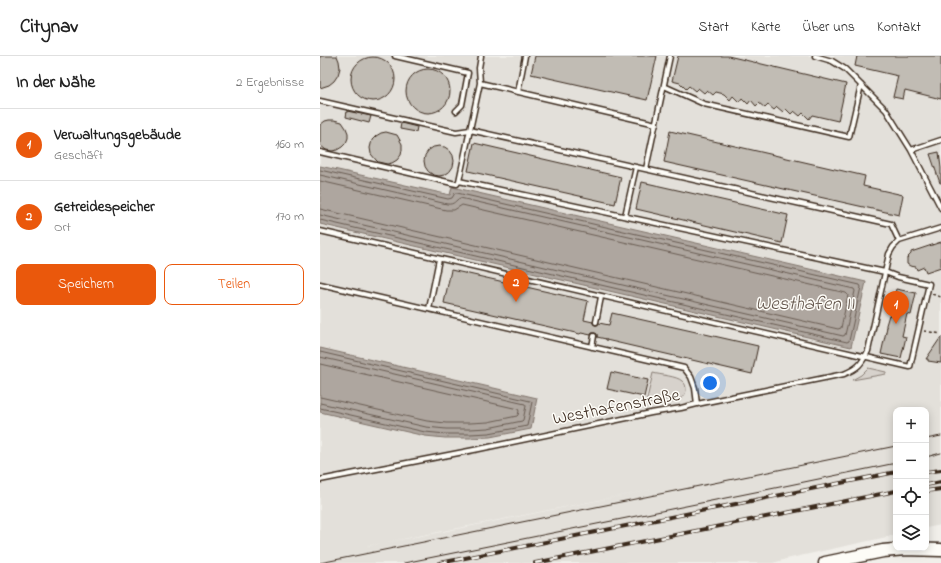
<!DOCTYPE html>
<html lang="de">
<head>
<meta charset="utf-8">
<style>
  :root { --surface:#fff; --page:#f2f2f2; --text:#222; --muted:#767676; --line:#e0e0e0; --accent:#ea580c }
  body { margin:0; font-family:"Indie Flower",sans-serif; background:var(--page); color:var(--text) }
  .controls { position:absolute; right:12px; bottom:12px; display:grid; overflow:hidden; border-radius:8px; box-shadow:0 2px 10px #0003 }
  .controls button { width:36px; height:36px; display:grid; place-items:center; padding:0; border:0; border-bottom:1px solid var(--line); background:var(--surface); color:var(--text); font:20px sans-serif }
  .you { position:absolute; left:390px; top:327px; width:14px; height:14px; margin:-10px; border:3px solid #fff; border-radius:50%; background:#1a73e8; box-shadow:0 0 0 6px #1a73e833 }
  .badge { display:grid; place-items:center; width:26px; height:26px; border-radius:50%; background:var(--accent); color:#fff; font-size:13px; font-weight:700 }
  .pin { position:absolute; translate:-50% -33px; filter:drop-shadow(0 1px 2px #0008) }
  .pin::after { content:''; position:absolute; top:21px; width:14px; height:12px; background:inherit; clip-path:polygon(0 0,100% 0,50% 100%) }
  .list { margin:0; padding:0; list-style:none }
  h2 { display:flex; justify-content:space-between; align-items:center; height:52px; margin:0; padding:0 16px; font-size:17px }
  h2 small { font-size:13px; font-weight:400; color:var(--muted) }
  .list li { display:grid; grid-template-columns:26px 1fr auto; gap:12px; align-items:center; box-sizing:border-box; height:72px; padding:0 16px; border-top:1px solid var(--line) }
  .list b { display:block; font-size:15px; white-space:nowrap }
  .list p { margin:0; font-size:13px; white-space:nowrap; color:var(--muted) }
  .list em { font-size:13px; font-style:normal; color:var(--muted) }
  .actions { display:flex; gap:8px; padding:12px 16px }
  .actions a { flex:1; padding:9px 0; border:1px solid var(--accent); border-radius:8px; text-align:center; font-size:14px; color:var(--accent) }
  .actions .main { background:var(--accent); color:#fff }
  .icon { flex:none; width:22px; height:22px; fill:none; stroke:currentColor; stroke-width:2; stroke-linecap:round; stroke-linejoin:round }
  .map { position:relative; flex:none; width:621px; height:507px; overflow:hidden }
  header { display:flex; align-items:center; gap:24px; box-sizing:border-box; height:56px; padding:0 20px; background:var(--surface); border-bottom:1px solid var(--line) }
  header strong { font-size:19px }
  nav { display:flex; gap:22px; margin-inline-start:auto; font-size:14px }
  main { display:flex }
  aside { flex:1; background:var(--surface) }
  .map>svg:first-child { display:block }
  .built { fill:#e3e0da; fill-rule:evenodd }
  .green { fill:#d7d2cc; stroke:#897e75 }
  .water { fill:#aea69f; stroke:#80746b }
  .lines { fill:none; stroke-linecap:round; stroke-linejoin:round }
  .shore { stroke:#695c52; stroke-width:1 }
  .building { fill:#c1bcb4; stroke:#3b2a1e }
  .service-casing { stroke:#3b2a1e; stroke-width:7 }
  .secondary-casing { stroke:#3b2a1e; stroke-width:15 }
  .path { stroke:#3b2a1e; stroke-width:1.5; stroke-dasharray:3 3; stroke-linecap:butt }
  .service { stroke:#fdfcf7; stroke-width:4 }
  .secondary { stroke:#fdfcf7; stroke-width:12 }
  .tram { stroke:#3b2a1e; stroke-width:1 }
  .rail-casing { stroke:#3b2a1e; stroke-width:4 }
  .rail { stroke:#fdfcf7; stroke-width:2.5; stroke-dasharray:8; stroke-linecap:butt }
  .labels { text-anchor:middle; stroke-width:3; stroke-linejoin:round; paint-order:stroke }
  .street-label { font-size:18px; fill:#3b2a1e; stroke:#fdfcf7 }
  .water-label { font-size:19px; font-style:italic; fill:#63554b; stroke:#fdfcf7 }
</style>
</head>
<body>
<header>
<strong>Citynav</strong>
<nav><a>Start</a><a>Karte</a><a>Über uns</a><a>Kontakt</a></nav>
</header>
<main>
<aside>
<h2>In der Nähe<small>2 Ergebnisse</small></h2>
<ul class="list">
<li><span class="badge">1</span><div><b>Verwaltungsgebäude</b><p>Geschäft</p></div><em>160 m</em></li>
<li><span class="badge">2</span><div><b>Getreidespeicher</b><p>Ort</p></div><em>170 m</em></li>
</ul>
<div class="actions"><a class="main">Speichern</a><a>Teilen</a></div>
</aside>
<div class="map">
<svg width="621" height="507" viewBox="0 0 621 507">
  <rect width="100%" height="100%" fill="#f1efea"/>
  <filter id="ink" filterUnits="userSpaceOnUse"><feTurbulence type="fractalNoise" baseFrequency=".025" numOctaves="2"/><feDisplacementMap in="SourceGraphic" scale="8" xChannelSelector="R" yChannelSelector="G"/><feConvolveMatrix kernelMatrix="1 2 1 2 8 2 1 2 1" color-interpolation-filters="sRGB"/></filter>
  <g filter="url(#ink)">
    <!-- built -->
    <path class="built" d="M 0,0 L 621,0 L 621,469 L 606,472 L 606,354 L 576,354 L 576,479 L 466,503 L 453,507 L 0,507 ZM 340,432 L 122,476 L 47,490 L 48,490 Z"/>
    <!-- green -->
    <path class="green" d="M 548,312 L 566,316 L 566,318 L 532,324 L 541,319 Z
      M 333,317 C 340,319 357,320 362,325 C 365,327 366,330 366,334 C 365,349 337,348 326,347 Z"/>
    <!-- water -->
    <path class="water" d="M 0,110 L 130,139 L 132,131 L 546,226 L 531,291 L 0,168 Z
      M 0,292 L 217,342 L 211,373 L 170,381 L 150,382 L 125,382 L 105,380 L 0,356 Z"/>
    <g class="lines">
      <!-- shore -->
      <path class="shore" d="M 0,114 L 128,143 L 132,142 L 135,137 L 137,137 L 540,229 L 541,231 L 529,285 L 527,286 L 0,164
        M 0,119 L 127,148 C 135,149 135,144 140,142 L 534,233 L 535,235 L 525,279 L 523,280 L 0,159
        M 0,125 L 126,154 L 134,154 L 142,149 L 526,237 L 528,239 L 521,272 L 518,273 L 0,153
        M 0,296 L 210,345 L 212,346 L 207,370 L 169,377 L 150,378 L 126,378 L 105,376 L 0,352
        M 0,301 L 205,348 L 206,350 L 203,364 L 202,365 L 168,372 L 150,373 L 126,373 L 106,371 L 0,347
        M 0,308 L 198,353 L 199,355 L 198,359 L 197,360 L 168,366 L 150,367 L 126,367 L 107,365 L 0,341"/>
    </g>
    <!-- building -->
    <path class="building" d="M 0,0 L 17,0 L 19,5 L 20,12 L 18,19 L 14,25 L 9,29 L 0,32 Z
      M 215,0 L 337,0 L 327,44 L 211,18 Z
      M 358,0 L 408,0 L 526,28 L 518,65 L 492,59 L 489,63 L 483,57 L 480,60 L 474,55 L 471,58 L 466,53 L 463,56 L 457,51 L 454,54 L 448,49 L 445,52 L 439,47 L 436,50 L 431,44 L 428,48 L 422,42 L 419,46 L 413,40 L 410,44 L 404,38 L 396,36 L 393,39 L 387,34 L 384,37 L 378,32 L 375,35 L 369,30 L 366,33 L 360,27 L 352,25 Z
      M 537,0 L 621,0 L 621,43 L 585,34 L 583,43 L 573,41 L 578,20 L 535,10 Z
      M31 23a22 22 0 1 1 44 0a22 22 0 1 1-44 0Z
      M86 35a22 22 0 1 1 44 0a22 22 0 1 1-44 0Z
      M 27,55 L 51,60 L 49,67 L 26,61 Z
      M 9,64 L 14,64 L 22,66 L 26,72 L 28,77 L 28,82 L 26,87 L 22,91 L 17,94 L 12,95 L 6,94 L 0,89 L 0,69 L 5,65 Z
      M 81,67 L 97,71 L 96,76 L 80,73 Z
      M 350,75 L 545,120 L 543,130 L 583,139 L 579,159 L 344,106 Z
      M 66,76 L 77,79 L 82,88 L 82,94 L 81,99 L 77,104 L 72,107 L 67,108 L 58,106 L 56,104 L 51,98 L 50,92 L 52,84 L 56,80 L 61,77 Z
      M 154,87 L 301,121 L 295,148 L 148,115 Z
      M104 105a15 15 0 1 1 30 0a15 15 0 1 1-30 0Z
      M 619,96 L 621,112 L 621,127 L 620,127 L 610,98 Z
      M 322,126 L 468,159 L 462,187 L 316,153 Z
      M 621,186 L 621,211 L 606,216 L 604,211 L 597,214 L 596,211 L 590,210 L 587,208 L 587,202 L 591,198 L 591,196 Z
      M 131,214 L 268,245 L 264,264 L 273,266 L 273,267 L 275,269 L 277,269 L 279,267 L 289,269 L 292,257 L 438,290 L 432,318 L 286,284 L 286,283 L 277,281 L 277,278 L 275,277 L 272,277 L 271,279 L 261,277 L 260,278 L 124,247 Z
      M 576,233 L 596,237 L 591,259 L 587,258 L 582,280 L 586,281 L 581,302 L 561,298 L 567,271 L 566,271 L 566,269 L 569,259 L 570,260 Z
      M 621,281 L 621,307 L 608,305 L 608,303 L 606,303 Z
      M 291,316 L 328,324 L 324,341 L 287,333 Z"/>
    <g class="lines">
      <defs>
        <path id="service" d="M 75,0 L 148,17 L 142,49 L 136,55
          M 495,0 L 512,5 L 525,13 L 566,54 L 591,94 L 621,152
          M 160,27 L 159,12 L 161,0
          M 344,30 L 384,48 L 529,81 L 541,29
          M 198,36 L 205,0
          M 0,45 L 136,76 L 150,74 L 571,168 L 579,185
          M 591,94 L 621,84
          M 0,96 L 132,127 L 137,128 L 139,125
          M 326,113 L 350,0
          M 305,160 L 316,111
          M 0,175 L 590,311 L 609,228 L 578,221 L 565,216 L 139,125 L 160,27 L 336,68
          M 0,228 L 364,312 L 371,321 L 375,332 L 377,348
          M 109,253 L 119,203
          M 276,266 L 281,241
          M 272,291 L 274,280
          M 0,424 L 159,393 L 331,357 L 361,352 L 377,348 L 524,318 C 538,312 541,309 548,295 L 569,198 L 573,191 L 579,185 L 621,172"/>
        <path id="secondary" d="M 505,507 L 563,495 L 585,493 L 621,494"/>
      </defs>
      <!-- service casing -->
      <use href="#service" class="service-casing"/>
      <!-- secondary casing -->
      <use href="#secondary" class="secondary-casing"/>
      <!-- path -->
      <path class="path" d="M 612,238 L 621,241
        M 604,275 L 621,278"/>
      <!-- service -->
      <use href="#service" class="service"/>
      <!-- secondary -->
      <use href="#secondary" class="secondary"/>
      <!-- tram -->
      <path class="tram" d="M 606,383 L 621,380
        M 606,401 L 621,397
        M 0,507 L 463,413 L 576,390
        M 84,507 L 455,432 L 576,407"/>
      <defs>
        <path id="rail" d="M 606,416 L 621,414
          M 606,429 L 621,426
          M 606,435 L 621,433
          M 120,507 L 576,416
          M 215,507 L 576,435"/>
      </defs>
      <!-- rail casing -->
      <use href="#rail" class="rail-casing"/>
      <!-- rail -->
      <use href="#rail" class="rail"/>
    </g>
  </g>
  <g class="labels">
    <!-- street labels -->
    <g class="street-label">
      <text transform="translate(296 350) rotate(-11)" y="6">Westhafenstraße</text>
    </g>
    <!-- water labels -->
    <g class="water-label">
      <text x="485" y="253">Westhafen II</text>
    </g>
  </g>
</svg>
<div class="controls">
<button>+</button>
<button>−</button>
<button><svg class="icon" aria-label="locate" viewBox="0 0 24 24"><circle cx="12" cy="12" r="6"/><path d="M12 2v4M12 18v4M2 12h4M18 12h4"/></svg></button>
<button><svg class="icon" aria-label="layers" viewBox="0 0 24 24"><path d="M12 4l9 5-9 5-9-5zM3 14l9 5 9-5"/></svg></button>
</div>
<div class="you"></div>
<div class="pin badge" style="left:576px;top:268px">1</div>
<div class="pin badge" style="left:196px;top:246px">2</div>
</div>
</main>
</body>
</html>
